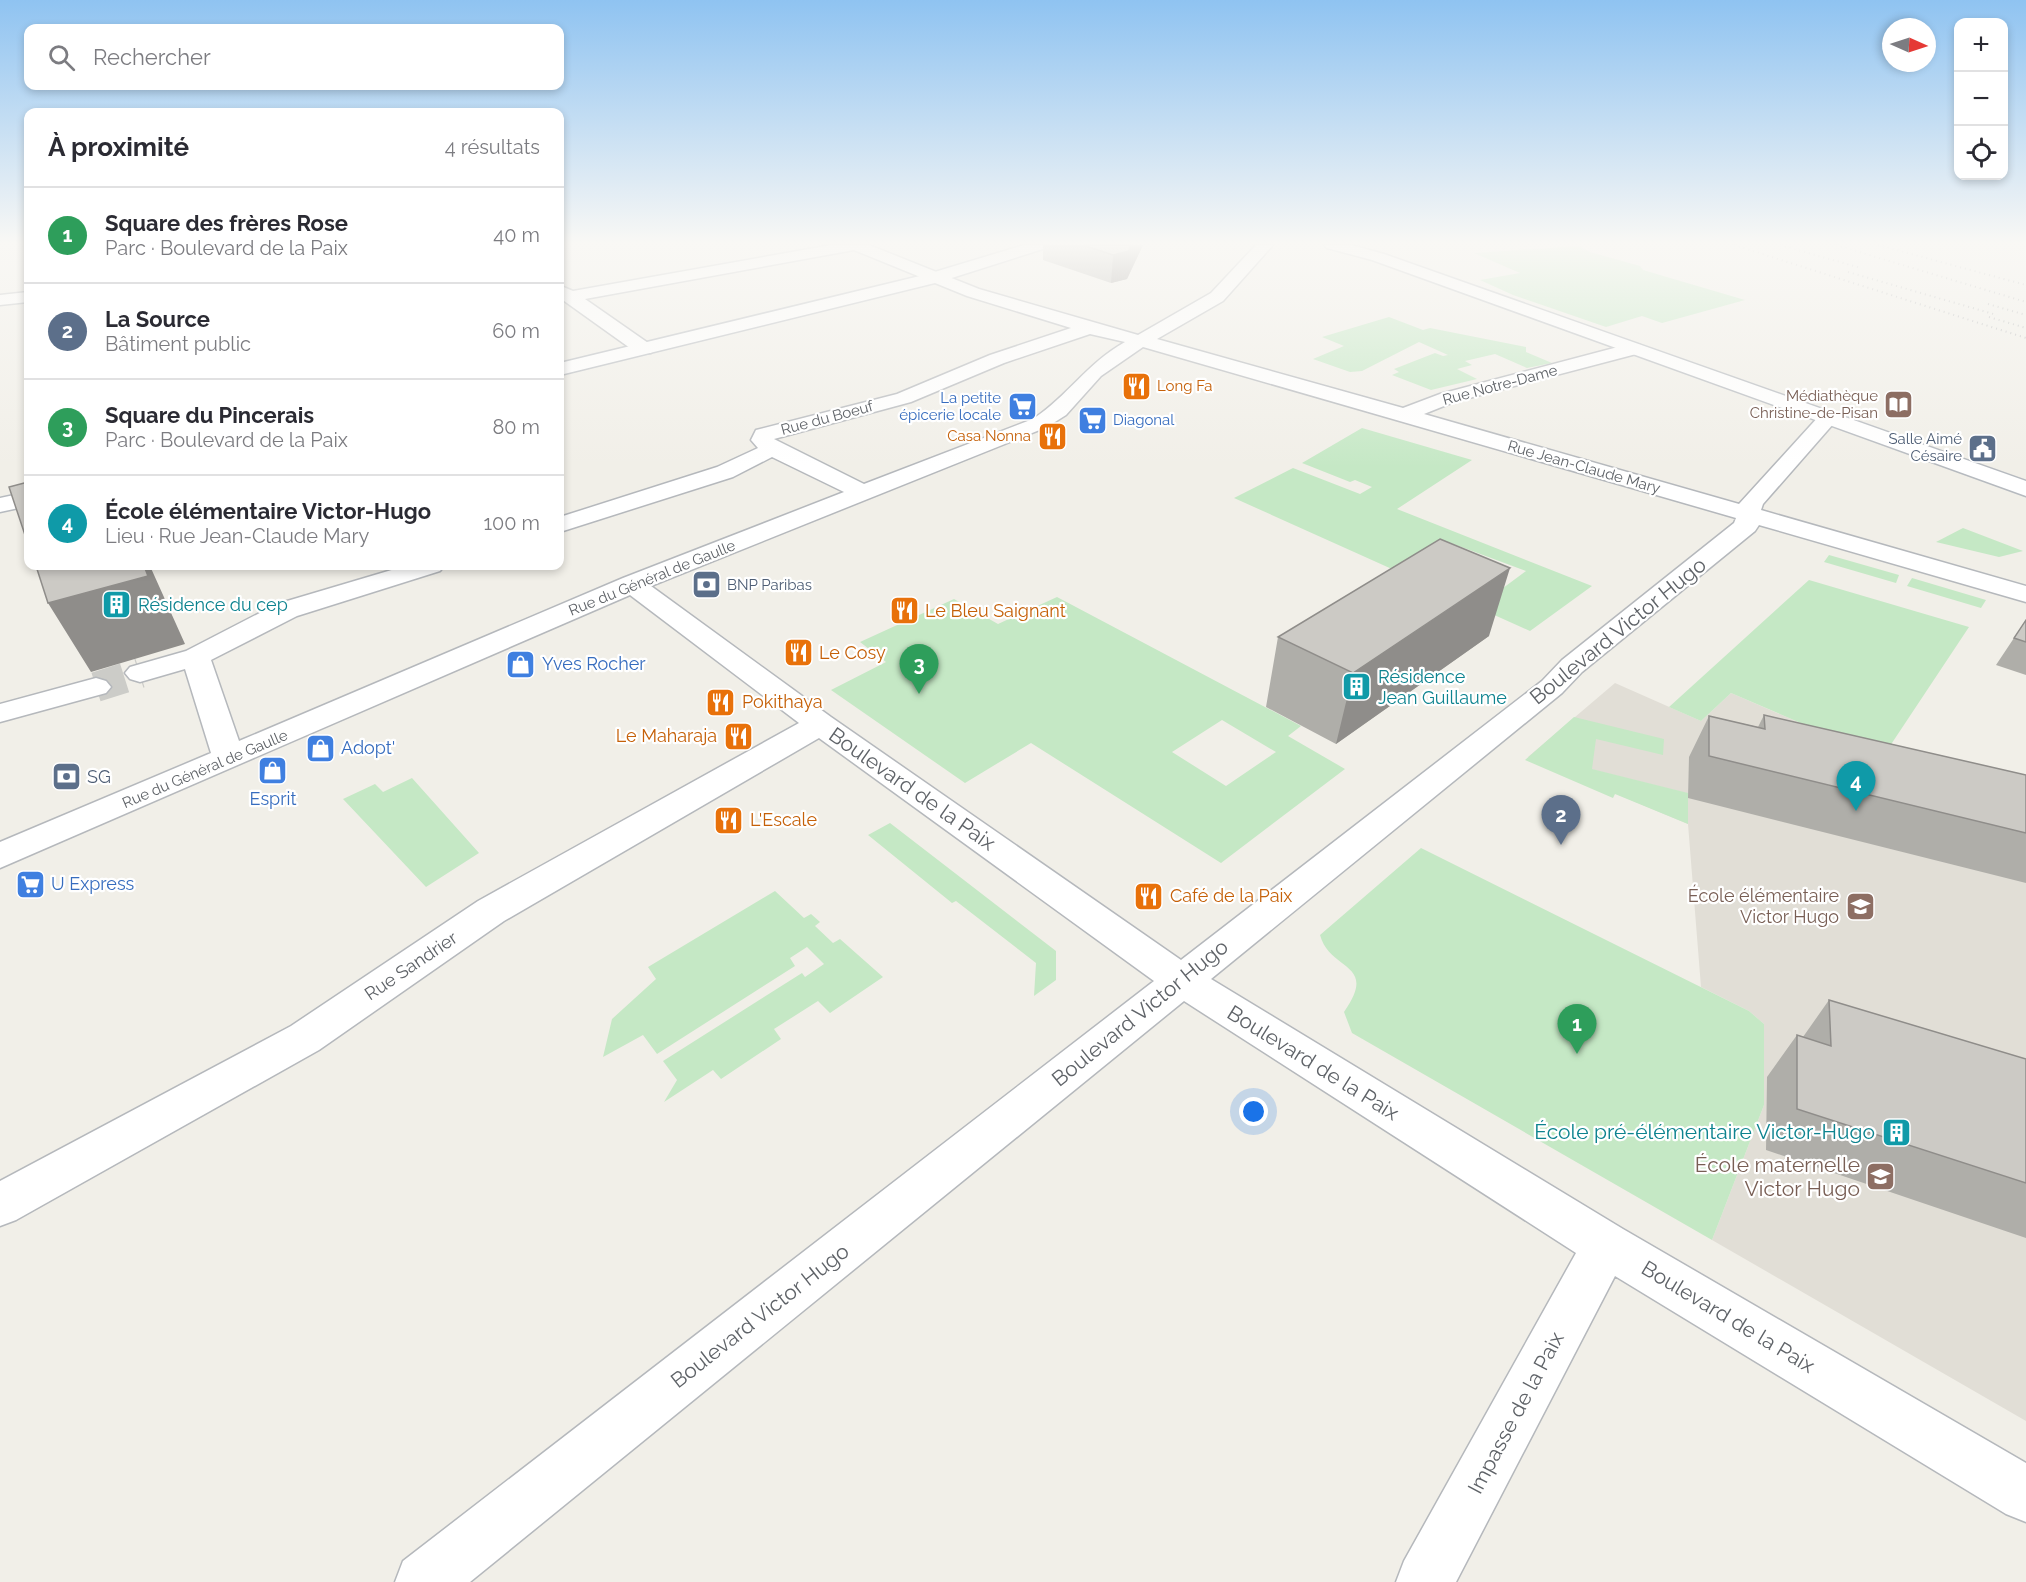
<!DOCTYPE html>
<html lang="fr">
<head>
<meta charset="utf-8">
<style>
  :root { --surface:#fff; --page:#f2f2f3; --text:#2b2b33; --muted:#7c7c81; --line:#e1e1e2; --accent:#7c3aed }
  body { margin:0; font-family:Raleway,sans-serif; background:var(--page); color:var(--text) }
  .controls { position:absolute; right:18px; top:18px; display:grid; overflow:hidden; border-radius:12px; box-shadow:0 3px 9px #0003 }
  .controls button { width:54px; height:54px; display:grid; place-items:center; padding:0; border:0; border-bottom:2px solid var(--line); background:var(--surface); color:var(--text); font:30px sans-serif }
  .compass { position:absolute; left:1882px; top:18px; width:54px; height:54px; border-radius:50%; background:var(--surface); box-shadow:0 3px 9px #0003; rotate:93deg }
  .you { position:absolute; left:1254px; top:1112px; width:21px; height:21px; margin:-15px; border:4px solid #fff; border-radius:50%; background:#1a73e8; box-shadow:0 0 0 9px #1a73e833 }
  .badge { display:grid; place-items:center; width:39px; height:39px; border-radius:50%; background:var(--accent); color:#fff; font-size:20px; font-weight:700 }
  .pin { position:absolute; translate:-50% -50px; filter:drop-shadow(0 2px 3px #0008) }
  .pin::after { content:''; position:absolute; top:32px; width:21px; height:18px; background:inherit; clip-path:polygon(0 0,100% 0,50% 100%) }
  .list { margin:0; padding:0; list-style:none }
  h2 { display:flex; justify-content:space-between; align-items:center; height:78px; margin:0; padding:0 24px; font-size:26px }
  h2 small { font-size:20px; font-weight:400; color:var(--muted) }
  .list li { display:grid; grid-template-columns:39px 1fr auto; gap:18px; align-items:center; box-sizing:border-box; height:96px; padding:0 24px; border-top:2px solid var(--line) }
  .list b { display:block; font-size:22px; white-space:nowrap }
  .list p { margin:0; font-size:20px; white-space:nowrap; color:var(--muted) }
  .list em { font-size:20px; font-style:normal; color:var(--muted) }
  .icon { flex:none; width:33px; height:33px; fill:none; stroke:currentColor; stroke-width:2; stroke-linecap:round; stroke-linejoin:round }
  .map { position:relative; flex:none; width:2026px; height:1582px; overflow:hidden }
  .search { position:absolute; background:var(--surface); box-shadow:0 3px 9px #0003; left:24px; top:24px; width:540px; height:66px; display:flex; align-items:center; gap:15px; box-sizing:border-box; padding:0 21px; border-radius:12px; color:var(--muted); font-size:22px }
  .panel { position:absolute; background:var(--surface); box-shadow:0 3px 9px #0003; left:24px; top:108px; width:540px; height:462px; border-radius:12px }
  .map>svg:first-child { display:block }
  .education { fill:#e1ded6 }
  .green { fill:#c5e8c5; fill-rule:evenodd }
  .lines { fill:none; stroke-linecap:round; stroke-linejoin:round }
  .street-tunnel { stroke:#ccccc8; stroke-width:30; stroke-dasharray:30 15; stroke-linecap:butt }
  .street-casing { stroke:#b5b8bc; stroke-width:3 }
  .secondary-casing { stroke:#b6babf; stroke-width:3 }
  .street { fill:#fff; fill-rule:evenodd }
  .secondary { fill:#fff; fill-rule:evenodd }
  .rail { stroke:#b6b7b8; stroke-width:2; stroke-dasharray:1 4; stroke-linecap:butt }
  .wall { fill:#afaea9 }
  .shaded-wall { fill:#8f8d8a }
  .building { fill:#cccac5; stroke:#8f8d8a; stroke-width:1.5 }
  .labels { text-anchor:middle; stroke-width:4.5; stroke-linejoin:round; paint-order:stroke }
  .far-street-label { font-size:15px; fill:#5f6368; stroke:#fff }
  .far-food-label { font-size:15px; fill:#c56008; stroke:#fff; text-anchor:start }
  .far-education-label { font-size:15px; fill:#785e54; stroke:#fff; text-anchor:end }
  .far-shop-label { font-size:15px; fill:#366cbe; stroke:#fff; text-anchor:end }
  .far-service-label { font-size:15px; fill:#4e5e75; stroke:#fff; text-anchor:end }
  .culture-label { font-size:18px; fill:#0d838f; stroke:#fff; text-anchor:start }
  .food-label { font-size:18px; fill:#c56008; stroke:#fff; text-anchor:start }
  .shop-label { font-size:18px; fill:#366cbe; stroke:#fff; text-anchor:start }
  .service-label { font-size:18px; fill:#4e5e75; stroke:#fff; text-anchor:start }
  .education-label { font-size:18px; fill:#785e54; stroke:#fff; text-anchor:end }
  .street-label { font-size:18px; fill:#5f6368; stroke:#fff }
  .near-street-label { font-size:21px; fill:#5f6368; stroke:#fff }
  .near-culture-label { font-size:21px; fill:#0d838f; stroke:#fff; text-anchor:end }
  .near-education-label { font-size:21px; fill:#785e54; stroke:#fff; text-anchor:end }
</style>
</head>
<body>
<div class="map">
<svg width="2026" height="1582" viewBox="0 0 2026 1582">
  <rect width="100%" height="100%" fill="#f1efe8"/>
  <!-- education -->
  <path class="education" d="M 1615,683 L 1701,721 L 1731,693 L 1916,773 L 2026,789 L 2026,1421 L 1712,1240 L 1764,1105 L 1764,1024 L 1749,1011 L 1701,987 L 1688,824 L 1528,757 Z"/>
  <!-- green -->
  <path class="green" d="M 1579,246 L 1590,252 L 1640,266 L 1643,270 L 1745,300 L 1662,323 L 1642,316 L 1606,327 L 1513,295 L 1480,280 L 1520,273 L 1474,253 Z
    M 1389,317 L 1423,330 L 1430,328 L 1526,347 L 1526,352 L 1552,363 L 1527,368 L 1495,354 L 1465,361 L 1472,365 L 1457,369 L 1477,379 L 1431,390 L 1392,375 L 1399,372 L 1394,369 L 1435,353 L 1443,356 L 1448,355 L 1419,342 L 1362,371 L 1350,372 L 1313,359 L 1344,346 L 1322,337 Z
    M 1362,428 L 1472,460 L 1397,509 L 1592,586 L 1530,631 L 1234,498 L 1293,468 L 1360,494 L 1372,487 L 1355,480 L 1350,482 L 1302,463 ZM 1448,542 L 1526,571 L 1495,594 L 1421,559 Z
    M 1963,528 L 2023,551 L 1999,557 L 1936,542 Z
    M 1829,555 L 1899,575 L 1896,583 L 1824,562 Z
    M 1912,578 L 1986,600 L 1981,608 L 1907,586 Z
    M 1809,580 L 1969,627 L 1882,758 L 1731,693 L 1701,721 L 1669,707 Z
    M 1057,597 L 1301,726 L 1288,736 L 1345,769 L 1221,863 L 1031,743 L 965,783 L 831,690 L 886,662 L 860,642 L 954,599 L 998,624 ZM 1222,720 L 1276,752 L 1226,786 L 1172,752 Z
    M 1574,717 L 1664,739 L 1663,755 L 1596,739 L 1592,769 L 1688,793 L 1688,824 L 1615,794 L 1613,798 L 1525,760 Z
    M 412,778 L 479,853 L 426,887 L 343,799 L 375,784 L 383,792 Z
    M 890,823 L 1056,951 L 1056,980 L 1034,996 L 1036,963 L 956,901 L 952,903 L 868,835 Z
    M 1421,848 L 1749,1011 L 1764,1024 L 1764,1105 L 1712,1240 L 1352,1033 L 1344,1012 C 1379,962 1330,972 1320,935 Z
    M 775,891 L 804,918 L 811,914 L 820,922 L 815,926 L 833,943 L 840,939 L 883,977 L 830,1013 L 818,1001 L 774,1029 L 781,1039 L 721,1079 L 713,1070 L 664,1102 L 677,1080 L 663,1061 L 802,973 L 805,977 L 824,964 L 807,947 L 790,958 L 795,966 L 657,1054 L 643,1035 L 603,1057 L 612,1019 L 656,979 L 648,967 Z"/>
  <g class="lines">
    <!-- street-tunnel -->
    <path class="street-tunnel" d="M 96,687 L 140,673"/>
    <defs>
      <path id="street" d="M 831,245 L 869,245 L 979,289 L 1138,335 L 1211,293 L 1256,245 L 1273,245 L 1223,301 L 1157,339 L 1403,408 L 1440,394 L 1633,343 L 1640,345 L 1642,349 L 1640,353 L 1454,402 L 1424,414 L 1739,504 L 1820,415 L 1834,415 L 1838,419 L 1834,423 L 1763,504 L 1761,510 L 2026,586 L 2026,602 L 1759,525 L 1755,531 L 1582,672 L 1562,693 L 1211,979 L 1623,1229 L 2026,1463 L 2026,1522 L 2006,1514 L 1615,1276 L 1456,1582 L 1396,1582 L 1404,1561 L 1576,1253 L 1184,1001 L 470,1582 L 395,1582 L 403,1561 L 1154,981 L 819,738 L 504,921 L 319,1050 L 16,1220 L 0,1226 L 0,1181 L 291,1026 L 478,901 L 799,723 L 630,595 L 0,868 L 0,842 L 211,753 L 185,669 L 140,682 L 130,679 L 125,673 L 130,667 L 186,651 L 277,604 L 405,566 L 444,566 L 440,571 L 297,616 L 211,660 L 239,741 L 623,578 L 844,492 L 772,457 L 733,477 L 560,532 L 560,517 L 717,467 L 758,448 L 751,440 L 756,430 L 897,394 L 990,355 L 1071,328 L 967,296 L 854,250 L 585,299 L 651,345 L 653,349 L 651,353 L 637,353 L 560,298 L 561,286 L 573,291 ZM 1090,334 L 1125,342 C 1086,364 1068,396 1033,419 L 864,484 L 774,439 L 911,402 L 1004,363 ZM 1143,347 L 1736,518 L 1734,523 L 1562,660 L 1542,681 L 1181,960 L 831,717 L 651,586 L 1047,427 L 1066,415 L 1101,376 Z
        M 28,292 L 28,302 L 0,305 L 0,295 Z
        M 96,678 L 106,681 L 111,687 L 106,693 L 0,722 L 0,704 Z"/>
      <path id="secondary" d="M 1024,245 L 1049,245 L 1046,248 L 939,282 L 560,375 L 560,363 L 928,274 Z
        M 1324,245 L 1351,245 L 1384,254 L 2026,481 L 2026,496 L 1372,260 L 1327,248 Z
        M 28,492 L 28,506 L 0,512 L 0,498 Z"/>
    </defs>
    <!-- street casing -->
    <use href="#street" class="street-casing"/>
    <!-- secondary casing -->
    <use href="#secondary" class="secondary-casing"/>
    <!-- street -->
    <use href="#street" class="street"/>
    <!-- secondary -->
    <use href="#secondary" class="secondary"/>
    <!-- rail -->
    <path class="rail" d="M 1734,245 L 2026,338
      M 1780,245 L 1861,268
      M 1836,245 L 2026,302
      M 1878,245 L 2026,285
      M 1848,272 L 1997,315
      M 1988,304 L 2026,315
      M 1989,317 L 2026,328"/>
  </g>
  <!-- wall -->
  <path class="wall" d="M 1043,245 L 1143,245 L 1127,279 L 1111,283 L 1043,260 Z
    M 2026,620 L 2026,675 L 1996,665 Z
    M 1489,636 L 1336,744 L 1266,707 L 1278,637 Z
    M 1764,715 L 2026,775 L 2026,883 L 1688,798 L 1689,757 L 1709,716 L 1758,727 Z
    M 1829,1000 L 2026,1059 L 2026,1238 L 1766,1150 L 1767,1077 L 1797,1035 L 1803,1037 Z"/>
  <!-- shaded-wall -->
  <path class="shaded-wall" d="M 1131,245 L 1143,245 L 1127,279 L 1111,283 L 1113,255 Z
    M 144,566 L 150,566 L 185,644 L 91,672 L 48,603 Z
    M 1510,568 L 1489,636 L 1336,744 L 1353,673 Z"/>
  <!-- building -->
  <path class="building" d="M 1083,245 L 1131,245 L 1129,251 L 1113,255 Z
    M 28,482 L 28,544 L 9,487 Z
    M 1440,539 L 1510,568 L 1353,673 L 1278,637 Z
    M 36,566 L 144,566 L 148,576 L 48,603 Z
    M 2026,620 L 2026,642 L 2014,638 Z
    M 1764,715 L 2026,775 L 2026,833 L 1709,756 L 1709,716 L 1765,729 Z
    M 1829,1000 L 2026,1059 L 2026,1183 L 1797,1109 L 1797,1035 L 1831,1046 Z"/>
  <!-- sky -->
  <linearGradient id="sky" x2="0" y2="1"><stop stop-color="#8fc3f1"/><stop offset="0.52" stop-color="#f9f8f5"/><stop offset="1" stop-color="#f9f8f5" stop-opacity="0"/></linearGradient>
  <rect width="2026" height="467" fill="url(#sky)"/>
  <!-- icons -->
  <defs>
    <symbol id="restaurant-square" viewBox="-11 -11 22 22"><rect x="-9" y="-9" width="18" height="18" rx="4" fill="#e8710a" stroke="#fff"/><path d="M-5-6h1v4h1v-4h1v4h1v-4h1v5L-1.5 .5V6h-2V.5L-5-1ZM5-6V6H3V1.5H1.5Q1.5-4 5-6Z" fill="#fff"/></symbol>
    <symbol id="library-square" viewBox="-11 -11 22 22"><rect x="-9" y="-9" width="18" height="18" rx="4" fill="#8d6e63" stroke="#fff"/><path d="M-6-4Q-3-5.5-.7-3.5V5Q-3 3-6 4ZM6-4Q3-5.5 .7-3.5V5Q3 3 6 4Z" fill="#fff"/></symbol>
    <symbol id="supermarket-square" viewBox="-11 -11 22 22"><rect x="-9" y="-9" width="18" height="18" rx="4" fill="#3f7fe0" stroke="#fff"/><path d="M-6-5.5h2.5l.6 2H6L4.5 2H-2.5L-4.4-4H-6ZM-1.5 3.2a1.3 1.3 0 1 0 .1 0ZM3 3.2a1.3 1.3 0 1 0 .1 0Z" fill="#fff"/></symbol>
    <symbol id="civic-square" viewBox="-11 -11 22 22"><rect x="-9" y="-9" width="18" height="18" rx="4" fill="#5c6f8a" stroke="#fff"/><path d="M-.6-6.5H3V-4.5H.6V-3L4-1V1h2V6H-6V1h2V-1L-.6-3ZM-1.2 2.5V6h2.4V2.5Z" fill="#fff"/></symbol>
    <symbol id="bank-square" viewBox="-11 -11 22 22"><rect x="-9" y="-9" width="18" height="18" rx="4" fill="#5c6f8a" stroke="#fff"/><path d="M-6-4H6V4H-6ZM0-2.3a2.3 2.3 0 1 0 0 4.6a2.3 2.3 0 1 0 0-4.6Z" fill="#fff"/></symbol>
    <symbol id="building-square" viewBox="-11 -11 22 22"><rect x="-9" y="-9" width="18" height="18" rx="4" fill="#0f9aa8" stroke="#fff"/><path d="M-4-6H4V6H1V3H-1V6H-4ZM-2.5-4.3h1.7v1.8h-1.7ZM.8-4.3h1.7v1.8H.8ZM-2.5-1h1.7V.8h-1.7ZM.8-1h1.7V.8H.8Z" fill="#fff"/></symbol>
    <symbol id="shop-square" viewBox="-11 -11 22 22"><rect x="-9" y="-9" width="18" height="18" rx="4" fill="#3f7fe0" stroke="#fff"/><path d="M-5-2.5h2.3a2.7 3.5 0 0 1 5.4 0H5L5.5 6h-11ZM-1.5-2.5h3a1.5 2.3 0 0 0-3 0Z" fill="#fff"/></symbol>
    <symbol id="school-square" viewBox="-11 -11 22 22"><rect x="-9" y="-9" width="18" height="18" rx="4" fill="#8d6e63" stroke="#fff"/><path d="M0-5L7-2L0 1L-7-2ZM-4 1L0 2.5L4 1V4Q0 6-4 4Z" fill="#fff"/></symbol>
  </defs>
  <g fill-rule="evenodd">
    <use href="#restaurant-square" x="1120" y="370" width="33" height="33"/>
    <use href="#library-square" x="1882" y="388" width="33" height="33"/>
    <use href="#supermarket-square" x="1006" y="390" width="33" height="33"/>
    <use href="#supermarket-square" x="1076" y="404" width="33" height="33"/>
    <use href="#restaurant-square" x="1036" y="420" width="33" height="33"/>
    <use href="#civic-square" x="1966" y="432" width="33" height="33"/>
    <use href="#bank-square" x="690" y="568" width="33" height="33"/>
    <use href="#building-square" x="100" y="588" width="33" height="33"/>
    <use href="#restaurant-square" x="888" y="594" width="33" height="33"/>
    <use href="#restaurant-square" x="782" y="636" width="33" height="33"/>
    <use href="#shop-square" x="504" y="648" width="33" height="33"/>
    <use href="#building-square" x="1340" y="670" width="33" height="33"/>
    <use href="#restaurant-square" x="704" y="686" width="33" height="33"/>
    <use href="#restaurant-square" x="722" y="720" width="33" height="33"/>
    <use href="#shop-square" x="304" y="732" width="33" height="33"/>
    <use href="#shop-square" x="256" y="754" width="33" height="33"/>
    <use href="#bank-square" x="50" y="760" width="33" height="33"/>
    <use href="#restaurant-square" x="712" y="804" width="33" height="33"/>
    <use href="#supermarket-square" x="14" y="868" width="33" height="33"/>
    <use href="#restaurant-square" x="1132" y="880" width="33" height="33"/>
    <use href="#school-square" x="1844" y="890" width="33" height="33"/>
    <use href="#building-square" x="1880" y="1116" width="33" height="33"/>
    <use href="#school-square" x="1864" y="1160" width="33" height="33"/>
  </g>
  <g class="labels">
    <!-- far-street labels -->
    <g class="far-street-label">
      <text transform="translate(1500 385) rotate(-15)" y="5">Rue Notre-Dame</text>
      <text transform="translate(827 418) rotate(-15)" y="5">Rue du Boeuf</text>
      <text transform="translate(1584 467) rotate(16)" y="5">Rue Jean-Claude Mary</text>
      <text transform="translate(652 578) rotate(-22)" y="5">Rue du Général de Gaulle</text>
      <text transform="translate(205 769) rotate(-23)" y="5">Rue du Général de Gaulle</text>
    </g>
    <!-- far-food labels -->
    <g class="far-food-label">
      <text x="1157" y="391">Long Fa</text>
      <text x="1031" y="441" text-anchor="end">Casa Nonna</text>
    </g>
    <!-- far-education labels -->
    <g class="far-education-label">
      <text x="1878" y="401">Médiathèque<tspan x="1878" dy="17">Christine-de-Pisan</tspan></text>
    </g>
    <!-- far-shop labels -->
    <g class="far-shop-label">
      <text x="1001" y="403">La petite<tspan x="1001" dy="17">épicerie locale</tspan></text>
      <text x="1113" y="425" text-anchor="start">Diagonal</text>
    </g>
    <!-- far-service labels -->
    <g class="far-service-label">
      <text x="1962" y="444">Salle Aimé<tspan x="1962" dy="17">Césaire</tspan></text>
      <text x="727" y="590" text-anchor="start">BNP Paribas</text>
    </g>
    <!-- culture labels -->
    <g class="culture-label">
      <text x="138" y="611">Résidence du cep</text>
      <text x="1378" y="683">Résidence<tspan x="1378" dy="21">Jean Guillaume</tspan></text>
    </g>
    <!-- food labels -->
    <g class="food-label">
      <text x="925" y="617">Le Bleu Saignant</text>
      <text x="819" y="659">Le Cosy</text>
      <text x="742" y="708">Pokithaya</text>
      <text x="717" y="742" text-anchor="end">Le Maharaja</text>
      <text x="750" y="826">L'Escale</text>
      <text x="1170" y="902">Café de la Paix</text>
    </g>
    <!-- shop labels -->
    <g class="shop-label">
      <text x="542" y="670">Yves Rocher</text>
      <text x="341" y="754">Adopt'</text>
      <text x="273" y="805" text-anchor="middle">Esprit</text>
      <text x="51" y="890">U Express</text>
    </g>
    <!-- service labels -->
    <g class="service-label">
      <text x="87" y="783">SG</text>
    </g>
    <!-- education labels -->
    <g class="education-label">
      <text x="1839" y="902">École élémentaire<tspan x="1839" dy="21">Victor Hugo</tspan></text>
    </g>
    <!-- street labels -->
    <g class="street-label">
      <text transform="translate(411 966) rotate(-34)" y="6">Rue Sandrier</text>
    </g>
    <!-- near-street labels -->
    <g class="near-street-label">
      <text transform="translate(1618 631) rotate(-39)" y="7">Boulevard Victor Hugo</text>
      <text transform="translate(912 789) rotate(35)" y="7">Boulevard de la Paix</text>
      <text transform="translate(1140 1013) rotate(-39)" y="7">Boulevard Victor Hugo</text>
      <text transform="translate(1313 1063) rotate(32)" y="7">Boulevard de la Paix</text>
      <text transform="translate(760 1316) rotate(-38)" y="7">Boulevard Victor Hugo</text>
      <text transform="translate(1728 1317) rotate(31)" y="7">Boulevard de la Paix</text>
      <text transform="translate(1516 1413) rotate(-62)" y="7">Impasse de la Paix</text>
    </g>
    <!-- near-culture labels -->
    <g class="near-culture-label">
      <text x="1875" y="1139">École pré-élémentaire Victor-Hugo</text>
    </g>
    <!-- near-education labels -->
    <g class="near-education-label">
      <text x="1860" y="1172">École maternelle<tspan x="1860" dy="24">Victor Hugo</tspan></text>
    </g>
  </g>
</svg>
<div class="controls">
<button>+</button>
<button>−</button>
<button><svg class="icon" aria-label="locate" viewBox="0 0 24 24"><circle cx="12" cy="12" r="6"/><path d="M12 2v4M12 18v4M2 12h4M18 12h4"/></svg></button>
</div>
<svg class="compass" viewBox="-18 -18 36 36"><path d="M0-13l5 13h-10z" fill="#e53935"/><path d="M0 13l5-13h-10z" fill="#7c7c81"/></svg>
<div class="you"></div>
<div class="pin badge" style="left:1577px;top:1054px;background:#2e9e5b">1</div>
<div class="pin badge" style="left:1561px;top:845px;background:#5c6f8a">2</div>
<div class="pin badge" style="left:919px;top:694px;background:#2e9e5b">3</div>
<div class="pin badge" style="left:1856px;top:811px;background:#0f9aa8">4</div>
<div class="search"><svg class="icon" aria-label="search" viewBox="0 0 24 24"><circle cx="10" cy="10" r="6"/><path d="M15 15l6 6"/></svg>Rechercher</div>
<section class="panel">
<h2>À proximité<small>4 résultats</small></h2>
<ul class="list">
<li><span class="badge" style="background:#2e9e5b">1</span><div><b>Square des frères Rose</b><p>Parc · Boulevard de la Paix</p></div><em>40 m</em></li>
<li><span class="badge" style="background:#5c6f8a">2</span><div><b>La Source</b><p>Bâtiment public</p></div><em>60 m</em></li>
<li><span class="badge" style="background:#2e9e5b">3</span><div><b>Square du Pincerais</b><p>Parc · Boulevard de la Paix</p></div><em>80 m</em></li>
<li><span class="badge" style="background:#0f9aa8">4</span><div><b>École élémentaire Victor-Hugo</b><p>Lieu · Rue Jean-Claude Mary</p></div><em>100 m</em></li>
</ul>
</section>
</div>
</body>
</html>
